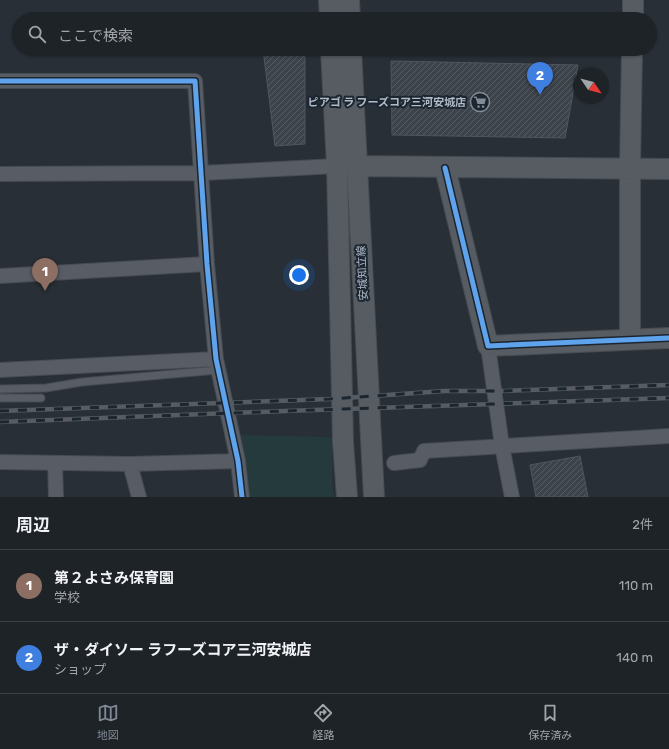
<!DOCTYPE html>
<html lang="ja">
<head>
<meta charset="utf-8">
<style>
  :root { --surface:#1e2328; --page:#2b2f34; --text:#f1f3f6; --muted:#a1a4a8; --line:#3c4045; --accent:#818a95 }
  body { margin:0; font-family:Rubik,"Noto Sans JP",sans-serif; background:var(--page); color:var(--text) }
  .compass { position:absolute; left:573px; top:68px; width:36px; height:36px; border-radius:50%; background:var(--surface); box-shadow:0 1px 3px #0004; rotate:125deg }
  .you { position:absolute; left:299px; top:275px; width:14px; height:14px; margin:-10px; border:3px solid #fff; border-radius:50%; background:#1a73e8; box-shadow:0 0 0 6px #1a73e833 }
  .badge { display:grid; place-items:center; width:26px; height:26px; border-radius:50%; background:var(--accent); color:#fff; font-size:13px; font-weight:700 }
  .pin { position:absolute; translate:-50% -33px; filter:drop-shadow(0 1px 2px #0008) }
  .pin::after { content:''; position:absolute; top:21px; width:14px; height:12px; background:inherit; clip-path:polygon(0 0,100% 0,50% 100%) }
  .list { margin:0; padding:0; list-style:none }
  h2 { display:flex; justify-content:space-between; align-items:center; height:52px; margin:0; padding:0 16px; font-size:17px }
  h2 small { font-size:13px; font-weight:400; color:var(--muted) }
  .list li { display:grid; grid-template-columns:26px 1fr auto; gap:12px; align-items:center; box-sizing:border-box; height:72px; padding:0 16px; border-top:1px solid var(--line) }
  .list b { display:block; font-size:15px; white-space:nowrap }
  .list p { margin:0; font-size:13px; white-space:nowrap; color:var(--muted) }
  .list em { font-size:13px; font-style:normal; color:var(--muted) }
  .icon { flex:none; width:22px; height:22px; fill:none; stroke:currentColor; stroke-width:2; stroke-linecap:round; stroke-linejoin:round }
  .map { position:relative; flex:none; width:669px; height:497px; overflow:hidden }
  .search { position:absolute; background:var(--surface); box-shadow:0 1px 3px #0004; left:12px; right:12px; top:12px; height:44px; display:flex; align-items:center; gap:10px; box-sizing:border-box; padding:0 14px; border-radius:22px; color:var(--muted); font-size:15px }
  .sheet { height:196px; background:var(--surface) }
  nav { display:flex; justify-content:space-around; align-items:center; box-sizing:border-box; height:56px; border-top:1px solid var(--line); background:var(--surface); font-size:11px; color:var(--muted) }
  nav a { display:grid; justify-items:center; gap:2px }
  nav .on { color:var(--accent) }
  .map>svg:first-child { display:block }
  .green { fill:#253a3c }
  .building { fill:url(#building-hatch); stroke:#50565e }
  .lines { fill:none; stroke-linecap:round; stroke-linejoin:round }
  .lane-casing { stroke:#464b51; stroke-width:9 }
  .street-casing { stroke:#464b51; stroke-width:16 }
  .secondary-casing { stroke:#464b51; stroke-width:22 }
  .lane { stroke:#585d65; stroke-width:7 }
  .street { stroke:#585d65; stroke-width:14 }
  .secondary { stroke:#575c63; stroke-width:20 }
  .rail-casing { stroke:#575c62; stroke-width:4.5 }
  .rail { stroke:#1b2631; stroke-width:3; stroke-dasharray:9; stroke-linecap:butt }
  .cycleway-casing { stroke:#1b2631; stroke-width:8 }
  .cycleway { stroke:#60a3ed; stroke-width:5 }
  .labels { text-anchor:middle; stroke-width:4; stroke-linejoin:round; paint-order:stroke }
  .poi-label { font-size:11px; font-weight:bold; fill:#b1bbc8; stroke:#1b2631; text-anchor:end }
  .street-label { font-size:11px; fill:#b1bbc8; stroke:#1b2631 }
</style>
</head>
<body>
<div class="map">
<svg width="669" height="497" viewBox="0 0 669 497">
  <defs>
    <pattern id="building-hatch" width="6" height="6" patternUnits="userSpaceOnUse"><rect width="6" height="6" fill="#3d434a"/><path d="M-1 1l2-2M0 6l6-6M5 7l2-2" fill="none" stroke="#575c63"/></pattern>
  </defs>
  <rect width="100%" height="100%" fill="#282f36"/>
  <!-- green -->
  <path class="green" d="M 238,435 L 332,437 L 332,482 L 334,497 L 246,497 Z"/>
  <!-- building -->
  <path class="building" d="M 263,49 L 305,49 L 305,144 L 275,146 Z
    M 391,61 L 578,65 L 565,138 L 392,135 Z
    M 580,456 L 588,497 L 536,497 L 530,465 Z"/>
  <g class="lines">
    <defs>
      <path id="lane" d="M 0,389 L 46,388 L 82,382 L 218,370
        M 0,398 L 41,398"/>
      <path id="street" d="M 0,81 L 195,81 L 207,264 L 216,359 L 238,461 L 242,497
        M 0,174 L 202,173 L 337,166
        M 0,276 L 207,264
        M 488,346 L 502,446 L 512,497
        M 0,370 L 216,359
        M 0,462 L 130,464 L 238,461
        M 55,463 L 56,497
        M 394,463 L 420,460 L 424,451 L 669,436
        M 130,464 L 139,497"/>
      <path id="secondary" d="M 329,0 L 330,19
        M 349,0 L 350,19
        M 633,19 L 633,0
        M 331,49 L 337,166 L 343,442 L 347,497
        M 351,49 L 374,497
        M 356,166 L 669,169
        M 445,168 L 488,346 L 669,338
        M 630,339 L 630,168 L 632,49"/>
    </defs>
    <!-- lane casing -->
    <use href="#lane" class="lane-casing"/>
    <!-- street casing -->
    <use href="#street" class="street-casing"/>
    <!-- secondary casing -->
    <use href="#secondary" class="secondary-casing"/>
    <!-- lane -->
    <use href="#lane" class="lane"/>
    <!-- street -->
    <use href="#street" class="street"/>
    <!-- secondary -->
    <use href="#secondary" class="secondary"/>
    <defs>
      <path id="rail" d="M 0,411 L 330,399 L 444,391 L 502,391 L 669,385
        M 0,422 L 285,411 L 669,398"/>
    </defs>
    <!-- rail casing -->
    <use href="#rail" class="rail-casing"/>
    <!-- rail -->
    <use href="#rail" class="rail"/>
    <defs>
      <path id="cycleway" d="M 0,81 L 195,81 L 207,264 L 216,359 L 238,461 L 242,497
        M 445,168 L 488,346 L 669,338"/>
    </defs>
    <!-- cycleway casing -->
    <use href="#cycleway" class="cycleway-casing"/>
    <!-- cycleway -->
    <use href="#cycleway" class="cycleway"/>
  </g>
  <!-- icons -->
  <defs>
    <symbol id="supermarket-ring" viewBox="-11 -11 22 22"><circle r="9.5" fill="#1b2631" stroke="#818a95" stroke-width="1.5"/><path d="M-6-5.5h2.5l.6 2H6L4.5 2H-2.5L-4.4-4H-6ZM-1.5 3.2a1.3 1.3 0 1 0 .1 0ZM3 3.2a1.3 1.3 0 1 0 .1 0Z" fill="#818a95"/></symbol>
  </defs>
  <g fill-rule="evenodd">
    <use href="#supermarket-ring" x="469" y="91" width="22" height="22"/>
  </g>
  <g class="labels">
    <!-- poi labels -->
    <g class="poi-label">
      <text x="466" y="106">ピアゴ ラ フーズコア三河安城店</text>
    </g>
    <!-- street labels -->
    <g class="street-label">
      <text transform="translate(362 273) rotate(-93)" y="4">安城知立線</text>
    </g>
  </g>
</svg>
<svg class="compass" viewBox="-18 -18 36 36"><path d="M0-13l5 13h-10z" fill="#e53935"/><path d="M0 13l5-13h-10z" fill="#a1a4a8"/></svg>
<div class="you"></div>
<div class="pin badge" style="left:45px;top:291px;background:#8d6e63">1</div>
<div class="pin badge" style="left:540px;top:95px;background:#3f7fe0">2</div>
<div class="search"><svg class="icon" aria-label="search" viewBox="0 0 24 24"><circle cx="10" cy="10" r="6"/><path d="M15 15l6 6"/></svg>ここで検索</div>
</div>
<section class="sheet">
<h2>周辺<small>2件</small></h2>
<ul class="list">
<li><span class="badge" style="background:#8d6e63">1</span><div><b>第２よさみ保育園</b><p>学校</p></div><em>110 m</em></li>
<li><span class="badge" style="background:#3f7fe0">2</span><div><b>ザ・ダイソー ラフーズコア三河安城店</b><p>ショップ</p></div><em>140 m</em></li>
</ul>
</section>
<nav>
<a class="on"><svg class="icon" aria-label="map" viewBox="0 0 24 24"><path d="M3 6l6-2 6 2 6-2v14l-6 2-6-2-6 2zM9 4v14M15 6v14"/></svg>地図</a>
<a><svg class="icon" aria-label="directions" viewBox="0 0 24 24"><path d="M12 3l9 9-9 9-9-9zM9 14v-3h6M13 9l2 2-2 2"/></svg>経路</a>
<a><svg class="icon" aria-label="saved" viewBox="0 0 24 24"><path d="M7 4h10v16l-5-4-5 4z"/></svg>保存済み</a>
</nav>
</body>
</html>
